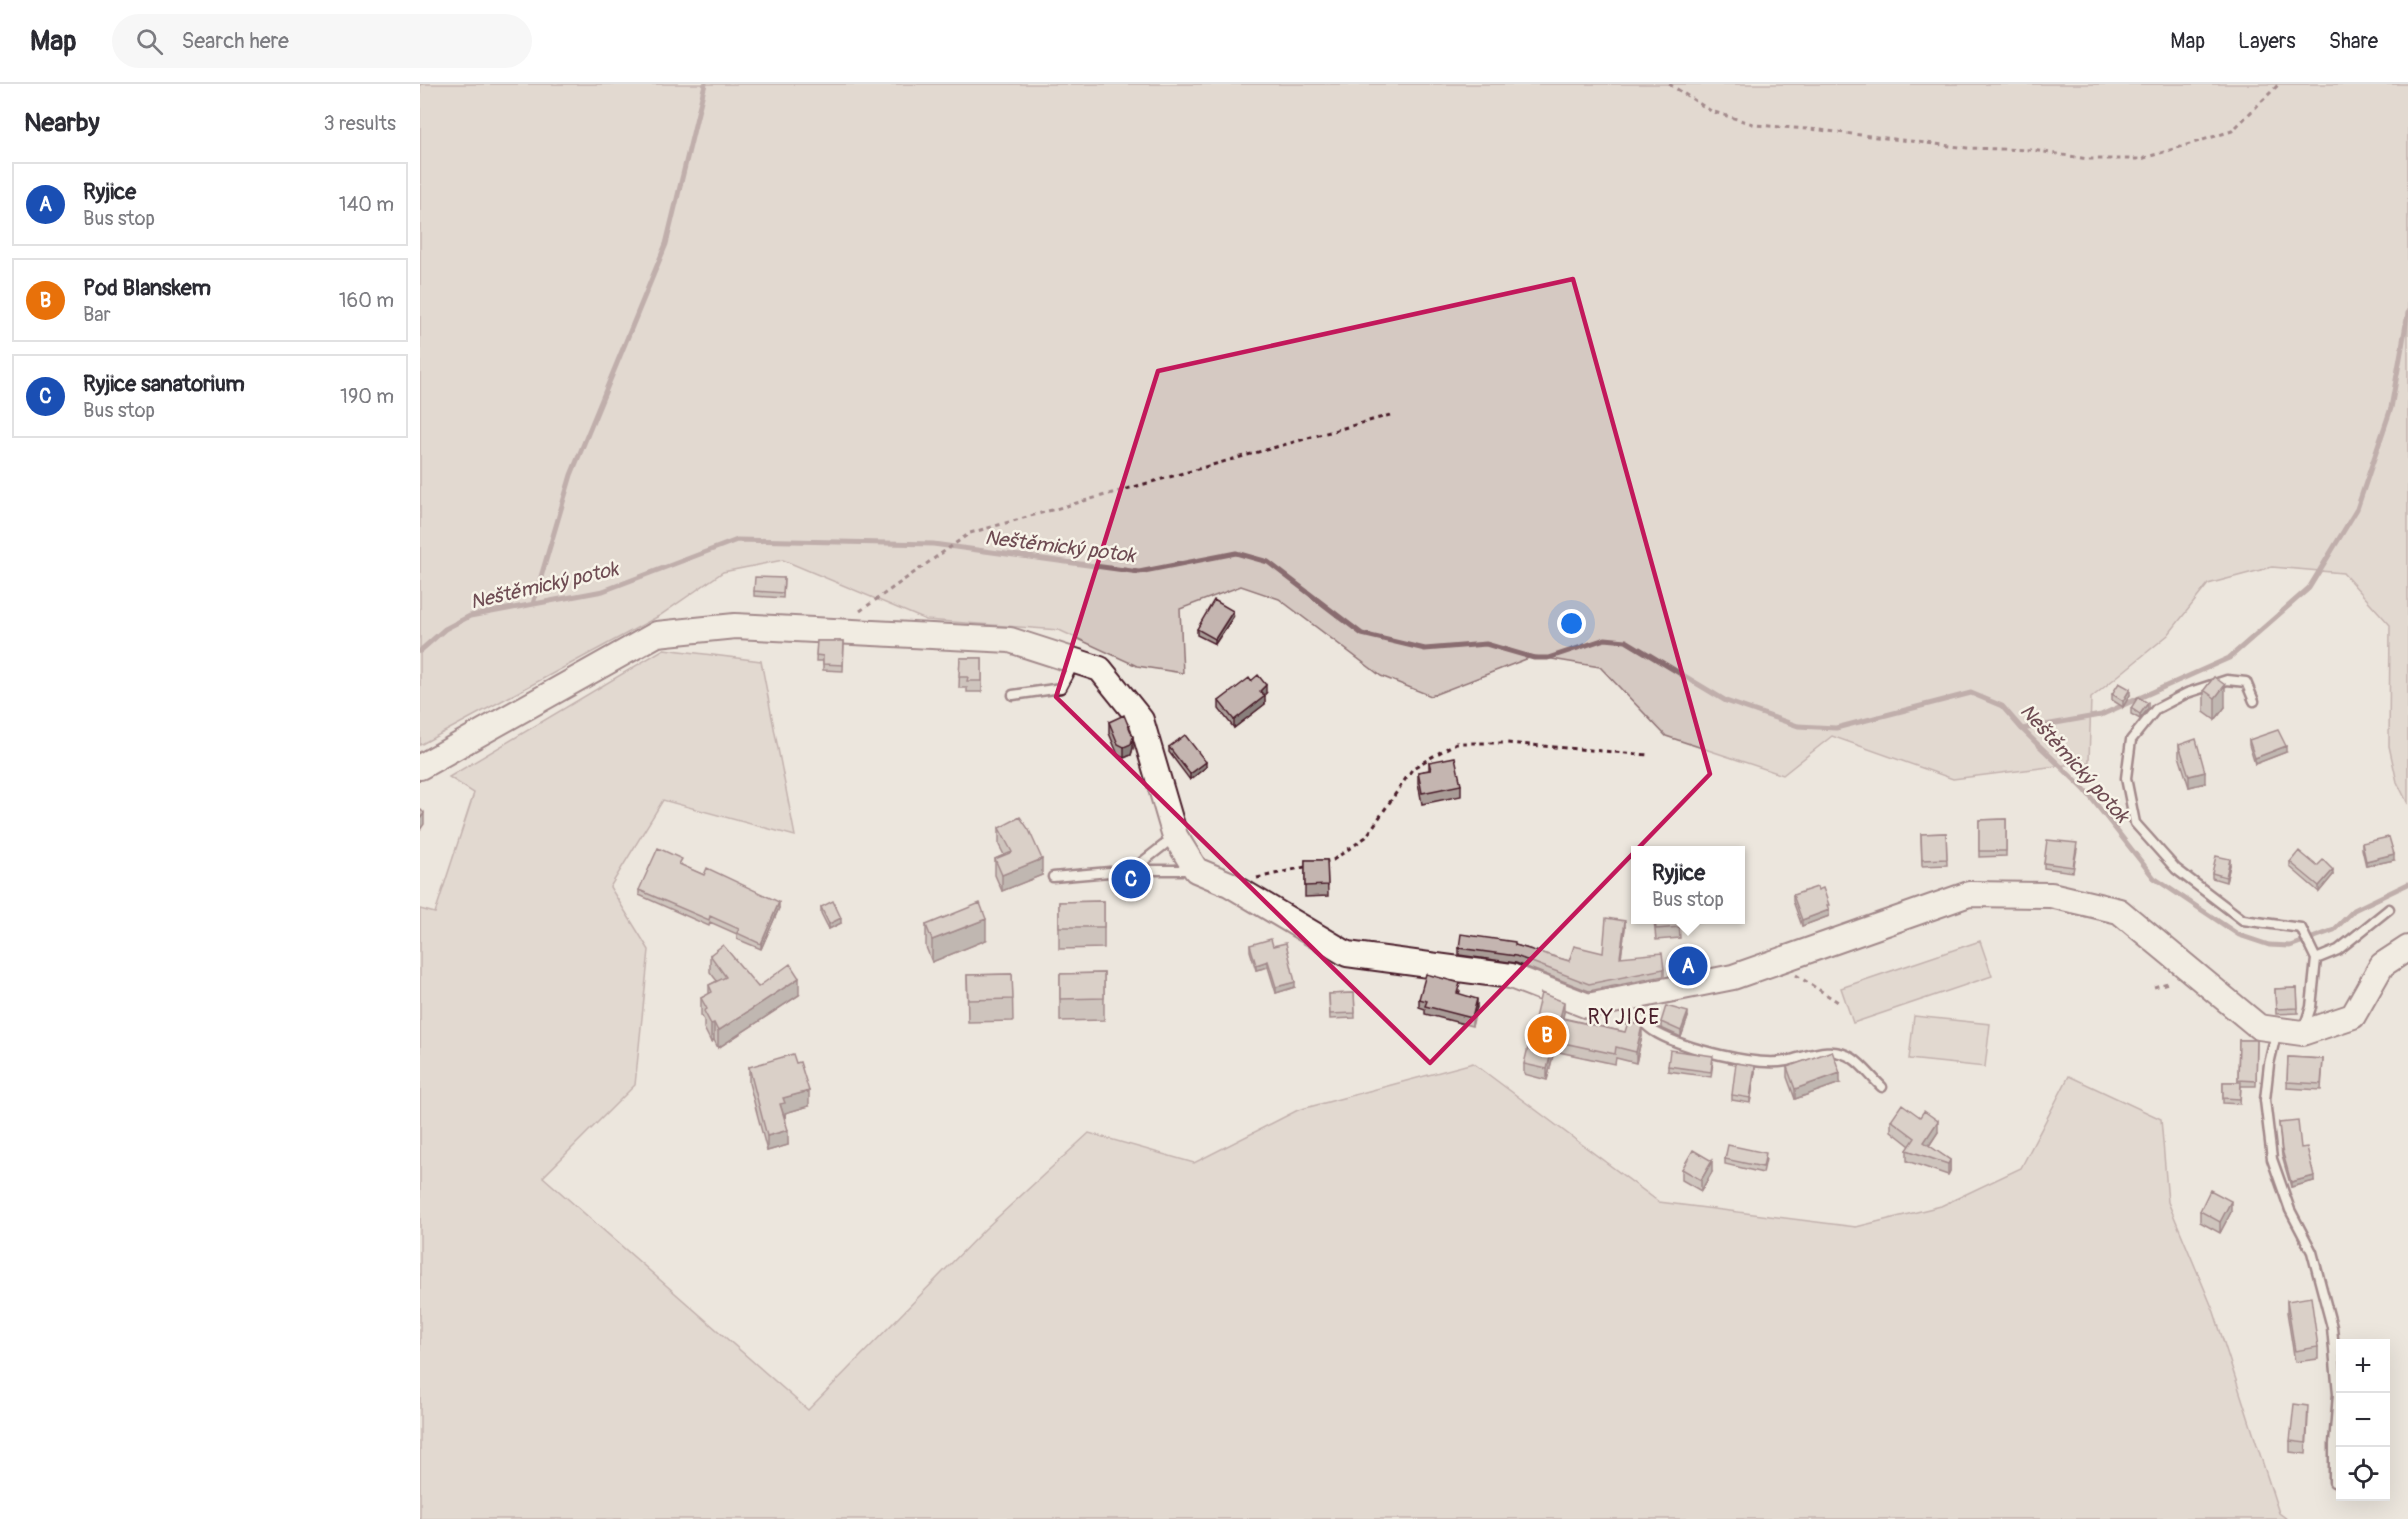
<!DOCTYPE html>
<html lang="en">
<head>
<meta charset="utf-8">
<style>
  :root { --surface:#fff; --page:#f7f7f7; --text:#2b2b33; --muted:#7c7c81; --line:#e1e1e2; --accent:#7c3aed }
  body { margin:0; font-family:Pangolin,sans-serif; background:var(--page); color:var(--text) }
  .controls { position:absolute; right:18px; bottom:18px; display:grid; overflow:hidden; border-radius:0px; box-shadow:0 6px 24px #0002 }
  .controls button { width:54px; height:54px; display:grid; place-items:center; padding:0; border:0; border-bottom:2px solid var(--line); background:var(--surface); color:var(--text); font:30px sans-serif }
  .you { position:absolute; left:1152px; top:540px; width:21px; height:21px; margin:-15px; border:4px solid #fff; border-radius:50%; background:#1a73e8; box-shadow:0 0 0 9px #1a73e833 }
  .badge { display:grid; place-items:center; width:39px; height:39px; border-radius:50%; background:var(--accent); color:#fff; font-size:20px; font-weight:700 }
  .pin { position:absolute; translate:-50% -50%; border:3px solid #fff; box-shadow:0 2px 6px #0006 }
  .popup { position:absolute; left:1211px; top:762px; width:114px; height:78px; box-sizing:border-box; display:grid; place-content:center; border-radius:0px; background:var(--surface); filter:drop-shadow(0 2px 4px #0005); font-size:20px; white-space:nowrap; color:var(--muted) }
  .popup b { font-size:22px; color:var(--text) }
  .popup::after { content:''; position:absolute; left:50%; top:100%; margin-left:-12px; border:12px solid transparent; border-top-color:var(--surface) }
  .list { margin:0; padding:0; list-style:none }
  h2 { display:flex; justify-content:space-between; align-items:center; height:78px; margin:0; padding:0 24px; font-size:26px }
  h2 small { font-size:20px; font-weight:400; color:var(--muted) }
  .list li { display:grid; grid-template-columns:39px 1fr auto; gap:18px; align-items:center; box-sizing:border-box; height:84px; margin:0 12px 12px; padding:0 12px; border:2px solid var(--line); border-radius:0px }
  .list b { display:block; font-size:22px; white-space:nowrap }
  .list p { margin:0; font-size:20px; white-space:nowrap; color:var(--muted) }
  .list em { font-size:20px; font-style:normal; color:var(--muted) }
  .icon { flex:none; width:33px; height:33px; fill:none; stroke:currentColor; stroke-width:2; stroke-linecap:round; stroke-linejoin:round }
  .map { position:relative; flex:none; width:1988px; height:1435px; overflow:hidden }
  header { display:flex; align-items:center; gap:36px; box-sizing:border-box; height:84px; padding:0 30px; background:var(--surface); border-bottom:2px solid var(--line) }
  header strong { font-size:28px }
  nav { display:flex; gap:33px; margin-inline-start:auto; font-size:21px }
  .search { width:420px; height:54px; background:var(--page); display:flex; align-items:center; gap:15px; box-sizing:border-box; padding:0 21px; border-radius:33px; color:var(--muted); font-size:22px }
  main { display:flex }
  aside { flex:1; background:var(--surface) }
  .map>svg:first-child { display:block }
  .green { fill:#d5c9c2; stroke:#907476; stroke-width:1.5 }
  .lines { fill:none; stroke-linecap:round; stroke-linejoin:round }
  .stream { stroke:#896c6f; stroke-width:5 }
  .lane-casing { stroke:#4a1f2b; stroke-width:13 }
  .secondary-casing { stroke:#4a1f2b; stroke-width:28 }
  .path { stroke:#4a1f2b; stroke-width:3; stroke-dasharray:4.5 4.5; stroke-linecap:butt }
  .lane { stroke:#f7f3e8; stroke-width:8 }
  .secondary { stroke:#f7f3e8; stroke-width:24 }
  .wall { fill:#a99c97; stroke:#4a1f2b; stroke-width:1.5 }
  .shaded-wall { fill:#897f7b; stroke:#4a1f2b; stroke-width:1.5 }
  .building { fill:#c4b5b0; stroke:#4a1f2b; stroke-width:1.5 }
  .marked { fill:none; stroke:#c2185b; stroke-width:4.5; stroke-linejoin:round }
  .labels { text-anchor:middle; stroke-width:5; stroke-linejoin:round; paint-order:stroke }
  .water-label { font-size:20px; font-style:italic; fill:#6f4c53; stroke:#f7f3e8 }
  .quarter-label { font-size:21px; letter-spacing:1.5px; fill:#4a1f2b; stroke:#f7f3e8 }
</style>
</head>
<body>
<header>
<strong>Map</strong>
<div class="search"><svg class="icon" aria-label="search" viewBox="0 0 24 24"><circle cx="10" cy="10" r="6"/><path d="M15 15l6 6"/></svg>Search here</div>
<nav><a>Map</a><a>Layers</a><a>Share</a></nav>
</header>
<main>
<aside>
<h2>Nearby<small>3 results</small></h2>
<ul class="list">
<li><span class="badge" style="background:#1a4fb4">A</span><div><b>Ryjice</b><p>Bus stop</p></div><em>140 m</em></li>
<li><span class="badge" style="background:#e8710a">B</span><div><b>Pod Blanskem</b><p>Bar</p></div><em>160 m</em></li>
<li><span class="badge" style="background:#1a4fb4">C</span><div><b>Ryjice sanatorium</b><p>Bus stop</p></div><em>190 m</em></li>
</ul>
</aside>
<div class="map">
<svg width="1988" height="1435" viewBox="0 0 1988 1435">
  <rect width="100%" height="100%" fill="#ece6dd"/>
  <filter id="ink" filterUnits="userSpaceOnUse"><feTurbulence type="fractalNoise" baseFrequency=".0167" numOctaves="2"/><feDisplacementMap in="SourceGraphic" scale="12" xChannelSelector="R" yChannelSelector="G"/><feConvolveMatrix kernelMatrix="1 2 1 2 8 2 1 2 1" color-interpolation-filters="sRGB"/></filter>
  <g filter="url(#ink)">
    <!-- green -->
    <path class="green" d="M 0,0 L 1988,0 L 1988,720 L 1977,698 L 1969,662 L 1970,541 L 1923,489 L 1852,483 L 1788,500 L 1748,551 L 1671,614 L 1669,678 L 1533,695 L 1412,652 L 1363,691 L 1246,652 L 1180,583 L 1114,572 L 1011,612 L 961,592 L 859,515 L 821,502 L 760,525 L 763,589 L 717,582 L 639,546 L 506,536 L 363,476 L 303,488 L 239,532 L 0,661 Z
      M 244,565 L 341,577 L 375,752 L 243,716 L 190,803 L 229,866 L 215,1001 L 123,1093 L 388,1326 L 565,1145 L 669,1049 L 774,1079 L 878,1026 L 1053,979 L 1239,1118 L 1436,1143 L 1521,1122 L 1601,1084 L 1649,992 L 1741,1035 L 1748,1118 L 1794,1228 L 1859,1429 L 1867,1435 L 0,1435 L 0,825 L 15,829 L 54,709 L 29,693 Z
      M 1560,857 L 1572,892 L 1433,939 L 1421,904 Z
      M 1494,932 L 1570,940 L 1565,983 L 1489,975 Z"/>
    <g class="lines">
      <!-- stream -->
      <path class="stream" d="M 113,520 L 151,391 L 246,160 L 285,0
        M 0,567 L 25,545 L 50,532 L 183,507 L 317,456 L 513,460 L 719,488 L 816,469 L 848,478 L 942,550 L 1005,565 L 1066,560 L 1114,574 L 1128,574 L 1185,555 L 1206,557 L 1306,617 L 1378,642 L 1416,644 L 1551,609 L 1582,622 L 1602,645 L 1665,706 L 1734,794 L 1819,851 L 1849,861 L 1870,862 L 1914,846 L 1934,826 L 1988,800
        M 1602,645 L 1681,631 L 1809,574 L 1889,504 L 1937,425 L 1971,324 L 1988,229"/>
      <defs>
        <path id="lane" d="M 593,611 L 641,604 L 654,580
          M 1834,617 L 1826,598 L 1807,596 L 1767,609 L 1736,625 L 1711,656 L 1706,694 L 1715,739 L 1756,785 L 1823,836 L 1881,844 L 1896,875 L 1891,923 L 1884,944
          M 712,786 L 753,754
          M 633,793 L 712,786 L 772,786
          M 1896,875 L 1918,866 L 1969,825
          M 1204,918 C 1214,928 1225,943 1237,949 C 1264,964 1335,983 1366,977 C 1387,973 1410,960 1432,974 C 1443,981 1452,994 1462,1003
          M 1857,946 L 1849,980 L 1845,1016 L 1852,1075 L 1870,1126 L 1892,1168 L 1912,1243 L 1918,1310 L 1914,1360 L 1914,1398"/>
        <path id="secondary" d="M 0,683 L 237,550 L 315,542 L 590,556 L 680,585 L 721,636 L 755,752 L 776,786 L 809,800 L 927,870 L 1091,892 L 1168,922 L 1313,893 L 1549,810 L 1631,811 L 1699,827 L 1839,943 L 1882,949 L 1933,932 L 1962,881 L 1988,864"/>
      </defs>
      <!-- lane casing -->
      <use href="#lane" class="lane-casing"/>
      <!-- secondary casing -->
      <use href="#secondary" class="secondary-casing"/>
      <!-- path -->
      <path class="path" d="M 1249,0 L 1291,27 L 1336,41 L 1400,46 L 1547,64 L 1613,66 L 1667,75 L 1721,75 L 1812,47 L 1859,0
        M 440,527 L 550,449 L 970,331
        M 904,778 L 913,776 L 946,753 L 993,684 L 1036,659 L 1087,659 L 1229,671
        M 837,794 L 889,782
        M 1376,891 L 1418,918
        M 1734,903 L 1751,898"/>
      <!-- lane -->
      <use href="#lane" class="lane"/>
      <!-- secondary -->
      <use href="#secondary" class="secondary"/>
    </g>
    <!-- wall -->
    <path class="wall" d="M 364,494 L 363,514 L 334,512 L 334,507 Z
      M 813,533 L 795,560 L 777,551 L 777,545 Z
      M 397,557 L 424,557 L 423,587 L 403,586 L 403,577 L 396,577 Z
      M 540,574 L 562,574 L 562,608 L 547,608 L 547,604 L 539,604 Z
      M 1794,593 L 1805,623 L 1795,636 L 1784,628 L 1784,606 Z
      M 846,609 L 844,611 L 845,620 L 814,644 L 799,625 L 799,617 Z
      M 1692,610 L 1710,611 L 1703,623 L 1692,616 Z
      M 1711,624 L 1728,625 L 1720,635 L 1711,630 Z
      M 689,638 L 713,664 L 711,671 L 704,674 L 698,671 L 689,649 Z
      M 1829,656 L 1866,668 L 1835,680 L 1829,661 Z
      M 1759,661 L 1785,699 L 1769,703 L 1759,672 Z
      M 749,663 L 786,683 L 770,696 L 749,668 Z
      M 1009,678 L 1041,701 L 1041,712 L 1002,720 L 998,699 L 998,688 L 1009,686 Z
      M 1586,735 L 1586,772 L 1559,773 L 1559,736 Z
      M 579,744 L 622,791 L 582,807 L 575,791 L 575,775 L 584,771 L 579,761 Z
      M 1526,749 L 1527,781 L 1502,782 L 1501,750 Z
      M 1942,759 L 1974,776 L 1946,782 L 1942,765 Z
      M 1657,765 L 1653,788 L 1624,784 L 1624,779 Z
      M 885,776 L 907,776 L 908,812 L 885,813 Z
      M 1870,778 L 1897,782 L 1913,791 L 1899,808 L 1870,783 Z
      M 262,780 L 261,781 L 359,824 L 341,865 L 317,855 L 317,850 L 290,838 L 289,842 L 219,811 L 219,806 Z
      M 1810,781 L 1806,798 L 1792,794 L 1792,789 Z
      M 1398,806 L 1409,832 L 1382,842 L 1373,817 L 1373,811 Z
      M 684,817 L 684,864 L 639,865 L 639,818 Z
      M 401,823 L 421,839 L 409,845 L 401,829 Z
      M 1234,836 L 1259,836 L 1260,854 L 1236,856 Z
      M 506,841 L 566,856 L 512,878 L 506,863 Z
      M 1205,844 L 1201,873 L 1244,885 L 1244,892 L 1169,907 L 1096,879 L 1039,871 L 1039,864 L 1095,861 L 1149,877 L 1183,869 Z
      M 830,861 L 853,862 L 875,903 L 856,909 L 848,883 L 836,886 L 830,867 Z
      M 290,871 L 338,903 L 379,911 L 298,964 L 294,956 L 291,958 L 284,944 L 284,936 L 281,931 L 281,914 L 289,910 L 289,901 L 297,897 L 290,888 Z
      M 684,889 L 684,936 L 640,937 L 640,890 Z
      M 592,890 L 593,937 L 548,938 L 547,891 Z
      M 1877,904 L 1878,929 L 1856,930 L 1855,905 Z
      M 1040,907 L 1039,910 L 1057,923 L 1052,942 L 1005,930 L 1005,925 L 999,923 L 999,915 Z
      M 934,909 L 935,934 L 910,935 L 909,910 Z
      M 1144,928 L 1143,934 L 1222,952 L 1216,979 L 1196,974 L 1195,980 L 1134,967 L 1127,996 L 1104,990 L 1104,980 Z
      M 1268,933 L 1261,953 L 1241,944 L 1241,938 Z
      M 1819,956 L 1837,956 L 1836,1002 L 1821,1002 L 1820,1020 L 1803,1019 L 1803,998 L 1818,998 Z
      M 1868,973 L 1903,975 L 1901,1006 L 1867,1004 Z
      M 1293,978 L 1291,993 L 1248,987 L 1248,982 Z
      M 329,983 L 389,1022 L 365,1029 L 368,1061 L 347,1067 L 329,999 Z
      M 1367,983 L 1420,999 L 1375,1015 L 1367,993 Z
      M 1335,988 L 1330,1019 L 1312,1016 L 1312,1011 Z
      M 1471,1036 L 1518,1048 L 1509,1062 L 1530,1076 L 1530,1087 L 1528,1091 L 1487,1077 L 1487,1066 L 1490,1062 L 1471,1047 Z
      M 1859,1039 L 1881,1064 L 1894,1097 L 1871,1103 L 1862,1072 Z
      M 1305,1075 L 1346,1075 L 1343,1089 L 1305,1080 Z
      M 1262,1085 L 1292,1088 L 1281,1107 L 1262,1096 Z
      M 1780,1127 L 1811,1128 L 1800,1149 L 1780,1138 Z
      M 1867,1217 L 1898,1263 L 1898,1275 L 1875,1278 L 1867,1228 Z
      M 1888,1333 L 1886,1370 L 1870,1368 L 1870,1357 Z"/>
    <!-- shaded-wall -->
    <path class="shaded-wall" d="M 813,527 L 813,533 L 795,560 L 795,555 Z
      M 846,601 L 846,609 L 840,615 L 840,607 Z
      M 1805,601 L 1805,623 L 1795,636 L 1795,614 Z
      M 1710,605 L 1710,611 L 1703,623 L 1703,617 Z
      M 845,612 L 845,620 L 814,644 L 814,636 Z
      M 1728,619 L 1728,625 L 1720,635 L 1720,630 Z
      M 713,653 L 713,664 L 711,671 L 704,674 L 704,663 Z
      M 1866,662 L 1866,668 L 1835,680 L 1835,674 Z
      M 786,678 L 786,683 L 770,696 L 770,690 Z
      M 1785,688 L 1785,699 L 1769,703 L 1769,692 Z
      M 4,729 L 4,740 L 0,746 L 0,735 Z
      M 1974,770 L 1974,776 L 1946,782 L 1946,777 Z
      M 622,775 L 622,791 L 582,807 L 582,791 Z
      M 1810,775 L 1810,781 L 1806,798 L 1806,793 Z
      M 1913,786 L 1913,791 L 1899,808 L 1899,802 Z
      M 359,818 L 359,824 L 341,865 L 341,860 Z
      M 1409,826 L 1409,832 L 1382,842 L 1382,836 Z
      M 421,834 L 421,839 L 409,845 L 409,840 Z
      M 566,835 L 566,856 L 512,878 L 512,856 Z
      M 1205,837 L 1205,844 L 1200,880 L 1200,873 Z
      M 848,877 L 848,883 L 836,886 L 836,881 Z
      M 379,894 L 379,911 L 298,964 L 298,947 Z
      M 875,898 L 875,903 L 856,909 L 856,903 Z
      M 1057,915 L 1057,923 L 1052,942 L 1052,934 Z
      M 1144,918 L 1144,928 L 1140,944 L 1140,934 Z
      M 1268,928 L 1268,933 L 1261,953 L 1261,947 Z
      M 294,939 L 294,956 L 291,958 L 291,940 Z
      M 1222,942 L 1222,952 L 1216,979 L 1216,968 Z
      M 1134,957 L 1134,967 L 1127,996 L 1127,985 Z
      M 1335,982 L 1335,988 L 1330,1019 L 1330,1014 Z
      M 1420,989 L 1420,999 L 1375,1015 L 1375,1005 Z
      M 389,1007 L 389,1022 L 365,1029 L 365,1035 L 360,1020 L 363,1014 Z
      M 1518,1037 L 1518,1048 L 1504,1069 L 1504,1058 Z
      M 368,1046 L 368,1061 L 347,1067 L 347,1052 Z
      M 1530,1076 L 1530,1087 L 1528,1091 L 1528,1080 Z
      M 1292,1077 L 1292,1088 L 1281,1107 L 1281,1096 Z
      M 1894,1092 L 1894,1097 L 1871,1103 L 1871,1098 Z
      M 1811,1117 L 1811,1128 L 1800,1149 L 1800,1138 Z"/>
    <!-- building -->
    <path class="building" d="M 335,493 L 364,494 L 363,509 L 334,507 Z
      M 794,516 L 813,527 L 795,555 L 777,545 Z
      M 397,557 L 424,557 L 423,581 L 403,580 L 403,572 L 396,571 Z
      M 540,574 L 562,574 L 562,597 L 547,597 L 548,593 L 539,593 Z
      M 838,591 L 846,601 L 840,607 L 845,612 L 814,636 L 799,617 L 829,594 L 831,597 Z
      M 1794,593 L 1805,601 L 1795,614 L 1784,606 Z
      M 1699,599 L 1710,605 L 1703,617 L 1692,610 Z
      M 1718,613 L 1728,619 L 1720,630 L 1711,624 Z
      M 704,631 L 713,653 L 711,660 L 704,663 L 698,660 L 689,638 Z
      M 1858,646 L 1866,662 L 1835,674 L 1829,656 Z
      M 765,651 L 786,678 L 770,690 L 749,663 Z
      M 1776,655 L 1785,688 L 1769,692 L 1759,661 Z
      M 1035,673 L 1041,701 L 1002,709 L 998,688 L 1011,686 L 1009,678 Z
      M 0,725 L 4,729 L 0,735 Z
      M 600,733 L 609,746 L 622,775 L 582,791 L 575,775 L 592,768 L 579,744 Z
      M 1586,735 L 1586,767 L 1559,767 L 1559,736 Z
      M 1526,749 L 1527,775 L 1502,776 L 1501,750 Z
      M 1969,753 L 1974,770 L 1946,777 L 1942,759 Z
      M 1627,756 L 1657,759 L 1653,783 L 1624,779 Z
      M 238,764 L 262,775 L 259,780 L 284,791 L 287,784 L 359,818 L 341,860 L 317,849 L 319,845 L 290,832 L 289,836 L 219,806 Z
      M 1879,767 L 1897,782 L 1903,776 L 1913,786 L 1899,802 L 1870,778 Z
      M 1796,772 L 1810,775 L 1806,793 L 1792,789 Z
      M 885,776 L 907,776 L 908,801 L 885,802 Z
      M 1397,803 L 1398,806 L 1403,804 L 1409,821 L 1407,821 L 1409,826 L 1382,836 L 1373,811 Z
      M 413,817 L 421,834 L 409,840 L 401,823 Z
      M 684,817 L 684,843 L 639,843 L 639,818 Z
      M 560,819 L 566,835 L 512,856 L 506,841 Z
      M 1186,834 L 1205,837 L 1200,873 L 1242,869 L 1244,885 L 1169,900 L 1096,872 L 1039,864 L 1041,850 L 1095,858 L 1095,861 L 1149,877 L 1154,862 L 1183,869 Z
      M 1235,836 L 1259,836 L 1260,843 L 1236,845 Z
      M 851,855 L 853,862 L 866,859 L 875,898 L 856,903 L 848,877 L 836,881 L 830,861 Z
      M 303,861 L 338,903 L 370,880 L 379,894 L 298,947 L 294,939 L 291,940 L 284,927 L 287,925 L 281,914 L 292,908 L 289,901 L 306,893 L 290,871 Z
      M 684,889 L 684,914 L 640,915 L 640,890 Z
      M 592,890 L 593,915 L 548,916 L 547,891 Z
      M 1006,890 L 1040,899 L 1037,909 L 1057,915 L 1052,934 L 1005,922 L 1007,917 L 999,915 Z
      M 1877,904 L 1878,924 L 1856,925 L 1855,905 Z
      M 934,909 L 935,929 L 910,930 L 909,910 Z
      M 1121,909 L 1144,918 L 1140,934 L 1205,948 L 1208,938 L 1222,942 L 1216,968 L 1196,963 L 1195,970 L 1134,957 L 1127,985 L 1104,980 Z
      M 1246,922 L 1268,928 L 1261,947 L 1241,938 Z
      M 1819,956 L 1837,956 L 1836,997 L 1818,996 Z
      M 1250,966 L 1293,972 L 1291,988 L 1248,982 Z
      M 1412,967 L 1420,989 L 1375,1005 L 1367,983 Z
      M 373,970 L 376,979 L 380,978 L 389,1007 L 363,1014 L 365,1019 L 360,1020 L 368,1046 L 347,1052 L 329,983 Z
      M 1868,973 L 1903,975 L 1901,1000 L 1867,998 Z
      M 1316,979 L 1335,982 L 1330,1014 L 1312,1011 Z
      M 1803,998 L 1821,998 L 1820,1015 L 1803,1014 Z
      M 1482,1020 L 1500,1033 L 1504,1027 L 1518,1037 L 1504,1058 L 1530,1076 L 1528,1080 L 1487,1066 L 1495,1054 L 1471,1036 Z
      M 1878,1037 L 1881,1064 L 1887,1063 L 1894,1092 L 1871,1098 L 1862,1066 L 1859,1039 Z
      M 1308,1061 L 1346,1069 L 1343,1083 L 1305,1075 Z
      M 1273,1066 L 1292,1077 L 1281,1096 L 1262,1085 Z
      M 1790,1106 L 1811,1117 L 1800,1138 L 1780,1127 Z
      M 1891,1213 L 1898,1263 L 1875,1267 L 1867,1217 Z
      M 1874,1320 L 1888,1322 L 1886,1359 L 1870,1357 Z"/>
  </g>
  <!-- marked area -->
  <path d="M0 0H1988V1435H0ZM 1153,195 L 1290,690 L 1010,979 L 636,613 L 738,287 Z" fill="#ece6dd" fill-opacity=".55" fill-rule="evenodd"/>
  <path class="marked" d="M 1153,195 L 1290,690 L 1010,979 L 636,613 L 738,287 Z"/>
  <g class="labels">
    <!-- water labels -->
    <g class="water-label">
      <text transform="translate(640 462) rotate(7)" y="7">Neštěmický potok</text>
      <text transform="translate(124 501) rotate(-13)" y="7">Neštěmický potok</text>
      <text transform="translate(1655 679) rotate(48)" y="7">Neštěmický potok</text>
    </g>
    <!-- quarter labels -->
    <g class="quarter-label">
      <text x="1204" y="940">RYJICE</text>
    </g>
  </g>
</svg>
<div class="controls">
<button>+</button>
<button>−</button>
<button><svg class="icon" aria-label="locate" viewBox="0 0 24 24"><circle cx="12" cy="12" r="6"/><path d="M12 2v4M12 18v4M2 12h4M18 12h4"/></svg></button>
</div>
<div class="you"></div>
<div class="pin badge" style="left:1268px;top:882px;background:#1a4fb4">A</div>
<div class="popup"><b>Ryjice</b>Bus stop</div>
<div class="pin badge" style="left:1127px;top:951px;background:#e8710a">B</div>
<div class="pin badge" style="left:711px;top:795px;background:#1a4fb4">C</div>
</div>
</main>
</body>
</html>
